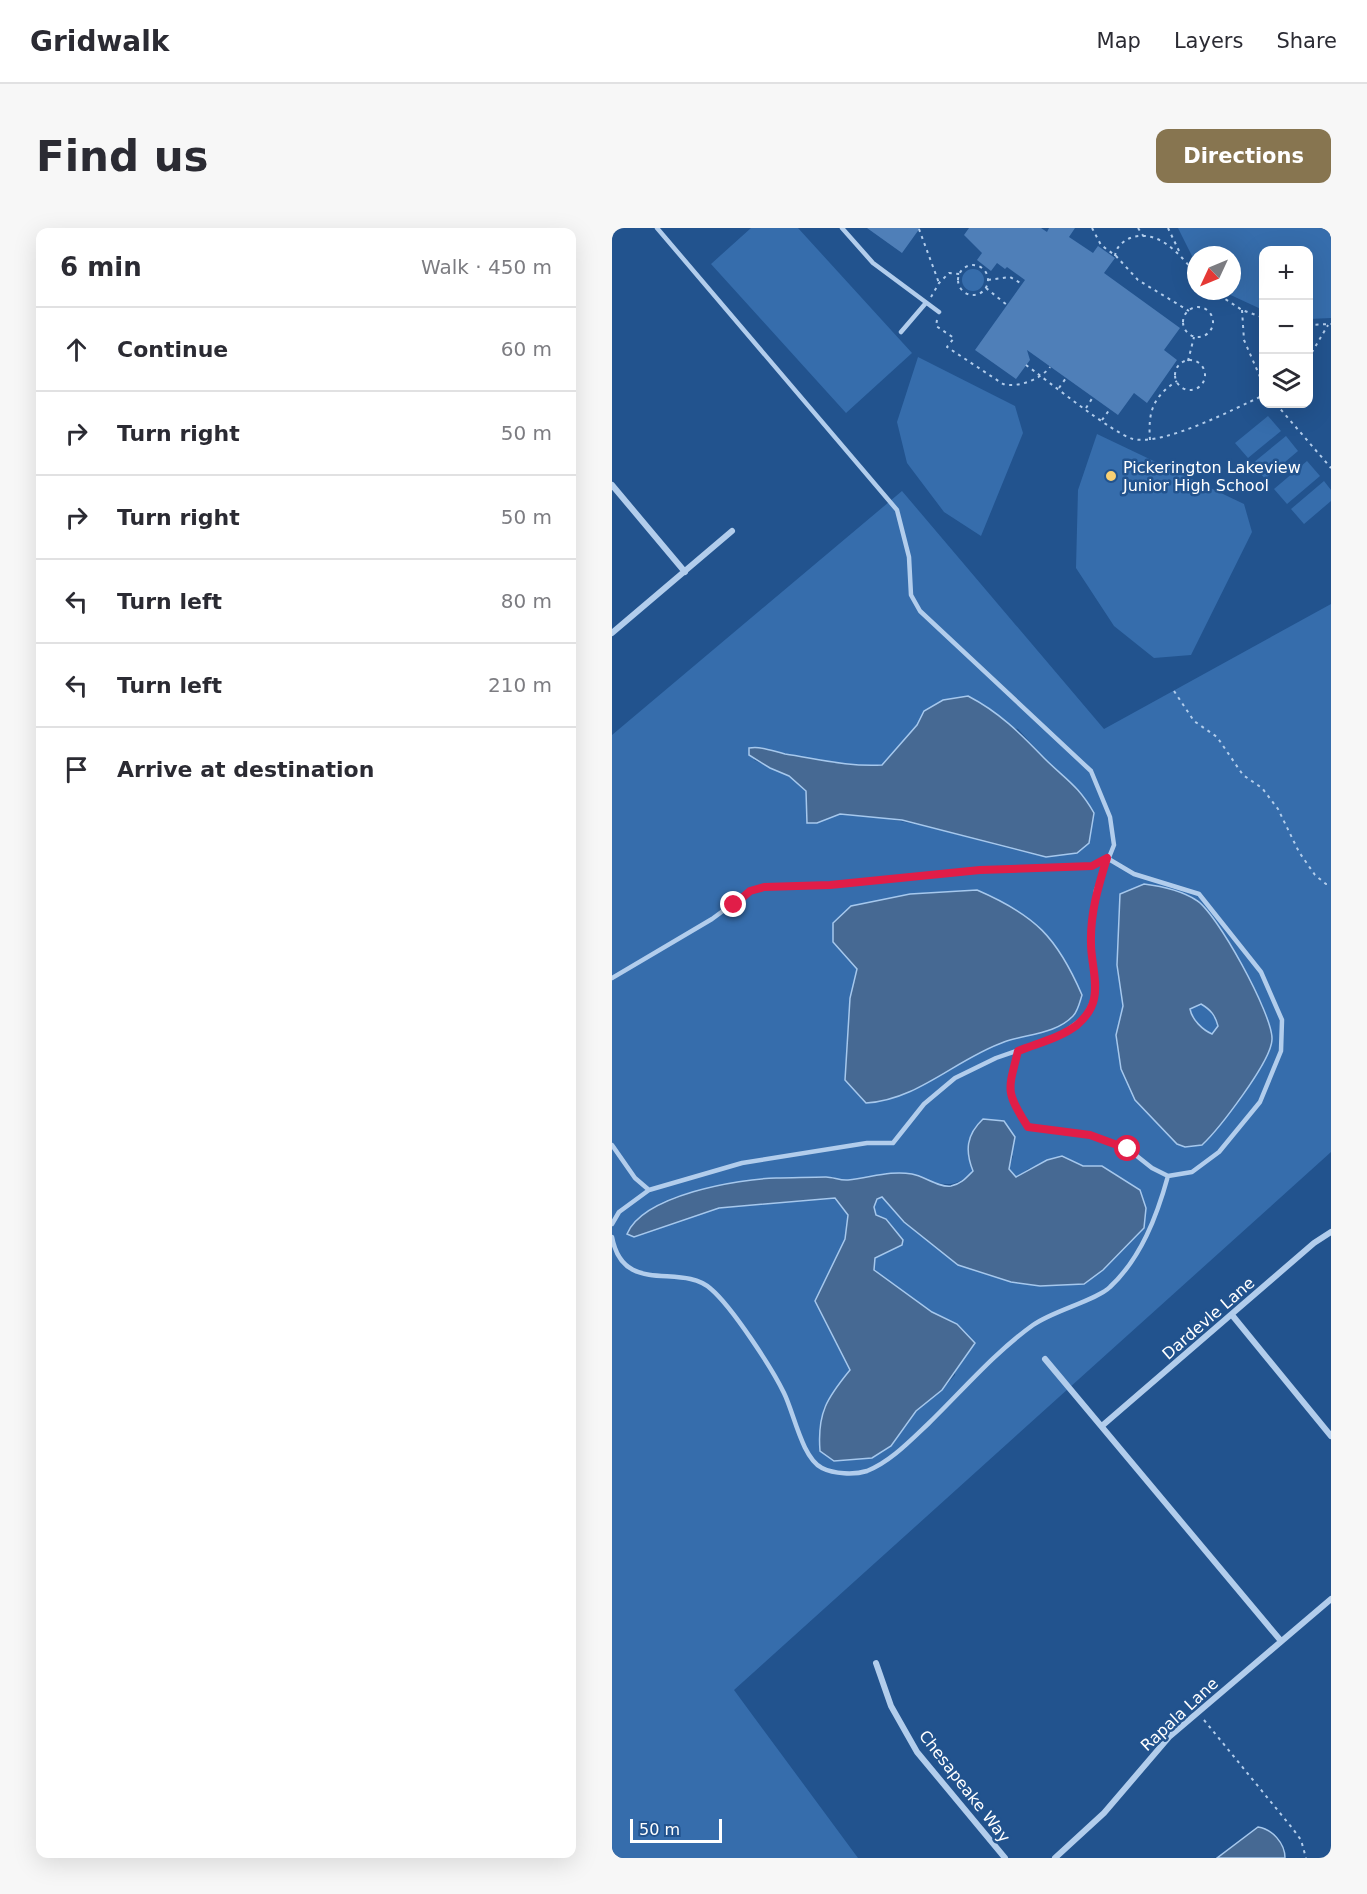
<!DOCTYPE html>
<html lang="en">
<head>
<meta charset="utf-8">
<style>
  :root { --surface:#fff; --page:#f7f7f7; --text:#2b2b33; --muted:#7c7c81; --line:#e1e1e2; --accent:#877550 }
  body { margin:0; font-family:"DejaVu Sans",sans-serif; background:var(--page); color:var(--text) }
  .controls { position:absolute; right:18px; top:18px; display:grid; overflow:hidden; border-radius:12px; box-shadow:0 6px 24px #0002 }
  .controls button { width:54px; height:54px; display:grid; place-items:center; padding:0; border:0; border-bottom:2px solid var(--line); background:var(--surface); color:var(--text); font:30px sans-serif }
  .compass { position:absolute; left:575px; top:18px; width:54px; height:54px; border-radius:50%; background:var(--surface); box-shadow:0 6px 24px #0002; rotate:226deg }
  .scale { position:absolute; left:18px; bottom:15px; width:92px; box-sizing:border-box; padding-left:6px; border:3px solid #fff; border-top:0; font-size:16px; line-height:21px; white-space:nowrap; color:#fff; -webkit-text-stroke:4px #22538e; paint-order:stroke }
  .stop { position:absolute; width:18px; height:18px; margin:-14px; border:4px solid #e11d48; border-radius:50%; background:#fff }
  .stop.end { background:#e11d48; border-color:#fff; box-shadow:0 2px 6px #0008 }
  .list { margin:0; padding:0; list-style:none }
  h2 { display:flex; justify-content:space-between; align-items:center; height:78px; margin:0; padding:0 24px; font-size:26px }
  h2 small { font-size:20px; font-weight:400; color:var(--muted) }
  .list li { display:grid; grid-template-columns:39px 1fr auto; gap:18px; align-items:center; box-sizing:border-box; height:84px; padding:0 24px; border-top:2px solid var(--line) }
  .list b { display:block; font-size:22px; white-space:nowrap }
  .list em { font-size:20px; font-style:normal; color:var(--muted) }
  .icon { flex:none; width:33px; height:33px; fill:none; stroke:currentColor; stroke-width:2; stroke-linecap:round; stroke-linejoin:round }
  .map { position:relative; flex:none; width:719px; height:1630px; overflow:hidden; border-radius:12px }
  header { display:flex; align-items:center; gap:36px; box-sizing:border-box; height:84px; padding:0 30px; background:var(--surface); border-bottom:2px solid var(--line) }
  header strong { font-size:28px }
  nav { display:flex; gap:33px; margin-inline-start:auto; font-size:21px }
  .intro { display:flex; align-items:center; justify-content:space-between; box-sizing:border-box; height:144px; padding:0 36px }
  h1 { margin:0; font-size:42px }
  .button { padding:15px 27px; border-radius:12px; background:var(--accent); color:#fff; font-size:21px; font-weight:700 }
  main { display:flex; gap:36px; padding:0 36px }
  aside { flex:1; background:var(--surface); border-radius:12px; box-shadow:0 6px 24px #0002 }
  .map>svg:first-child { display:block }
  .green { fill:#366dac; fill-rule:evenodd }
  .water { fill:#466993; stroke:#a6c8ed; stroke-width:1.5; fill-rule:evenodd }
  .building { fill:#4f7fb8 }
  .lines { fill:none; stroke-linecap:round; stroke-linejoin:round }
  .path { stroke:#b2cdec; stroke-width:2; stroke-dasharray:3 4.5; stroke-linecap:butt }
  .service { stroke:#b2cdec; stroke-width:4.5 }
  .minor { stroke:#b2cdec; stroke-width:6 }
  .route { stroke:#e11d48; stroke-width:8 }
  .poi-dot { fill:#f8d074; stroke:#22538e; stroke-width:2 }
  .labels { text-anchor:middle; stroke-width:5; stroke-linejoin:round; paint-order:stroke }
  .poi-label { font-size:16px; fill:#fff; stroke:#22538e; text-anchor:start }
  .street-label { font-size:16px; fill:#fff; stroke:#22538e }
</style>
</head>
<body>
<header>
<strong>Gridwalk</strong>
<nav><a>Map</a><a>Layers</a><a>Share</a></nav>
</header>
<div class="intro"><h1>Find us</h1><a class="button">Directions</a></div>
<main>
<aside>
<h2>6 min<small>Walk · 450 m</small></h2>
<ul class="list">
<li><svg class="icon" aria-label="ahead" viewBox="0 0 24 24"><path d="M12 20V5M6 11l6-6 6 6"/></svg><div><b>Continue</b></div><em>60 m</em></li>
<li><svg class="icon" aria-label="right" viewBox="0 0 24 24"><path d="M7 20v-9h11M14 6l5 5-5 5"/></svg><div><b>Turn right</b></div><em>50 m</em></li>
<li><svg class="icon" aria-label="right" viewBox="0 0 24 24"><path d="M7 20v-9h11M14 6l5 5-5 5"/></svg><div><b>Turn right</b></div><em>50 m</em></li>
<li><svg class="icon" aria-label="left" viewBox="0 0 24 24"><path d="M17 20v-9H6M10 6l-5 5 5 5"/></svg><div><b>Turn left</b></div><em>80 m</em></li>
<li><svg class="icon" aria-label="left" viewBox="0 0 24 24"><path d="M17 20v-9H6M10 6l-5 5 5 5"/></svg><div><b>Turn left</b></div><em>210 m</em></li>
<li><svg class="icon" aria-label="arrive" viewBox="0 0 24 24"><path d="M6 21V4h12l-3 4 3 4H6"/></svg><div><b>Arrive at destination</b></div></li>
</ul>
</aside>
<div class="map">
<svg width="719" height="1630" viewBox="0 0 719 1630">
  <rect width="100%" height="100%" fill="#22538e"/>
  <!-- green -->
  <path class="green" d="M 139,0 L 186,0 L 300,125 L 234,185 L 99,36 Z
    M 566,0 L 719,0 L 719,90 L 697,91 L 696,22 L 652,22 L 651,82 L 610,63 L 620,63 L 620,27 L 584,27 L 584,36 Z
    M350 52a11 11 0 1 1 22 0a11 11 0 1 1-22 0Z
    M 306,129 L 403,178 L 411,205 L 369,308 L 332,284 L 295,235 L 285,194 Z
    M 656,188 L 669,203 L 636,230 L 623,215 Z
    M 485,206 L 632,276 L 640,304 L 579,427 L 542,430 L 502,398 L 464,340 L 466,262 Z
    M 674,208 L 686,223 L 653,251 L 641,235 Z
    M 695,233 L 708,248 L 675,276 L 662,261 Z
    M 712,253 L 719,262 L 719,273 L 692,296 L 679,281 Z
    M 290,263 L 492,501 L 719,376 L 719,924 L 122,1462 L 246,1630 L 0,1630 L 0,507 ZM 312,483 L 406,501 L 433,531 L 434,629 C 366,615 301,589 231,586 C 218,586 208,594 195,595 L 194,563 L 177,548 L 142,532 L 149,519 C 186,532 230,539 270,537 L 305,497 ZM 532,656 L 586,672 L 628,733 L 651,778 L 654,831 L 632,864 L 590,917 L 573,919 L 509,841 L 504,808 L 511,778 L 505,737 L 508,666 ZM 365,662 L 440,802 C 417,806 394,811 372,821 C 334,840 298,873 254,875 L 233,852 L 238,770 L 245,741 L 221,714 L 221,695 L 298,666 ZM 365,897 L 401,928 L 397,941 L 404,950 L 416,941 L 450,928 L 471,938 L 490,938 L 528,962 L 532,1000 L 491,1042 L 472,1056 L 428,1058 L 331,1024 L 292,994 L 270,969 L 265,971 L 262,979 L 264,987 L 274,991 L 291,1012 L 263,1030 L 262,1042 L 320,1084 L 345,1096 L 343,1147 L 330,1162 L 304,1183 L 279,1218 L 207,1202 L 212,1179 L 238,1142 L 203,1073 L 233,1011 L 237,987 L 223,970 L 107,980 L 22,1009 C 26,1002 30,990 35,984 C 65,956 172,949 213,949 C 221,949 229,953 236,952 C 253,950 269,945 286,946 C 317,947 336,970 361,943 C 353,924 355,914 365,897 Z
    M 589,776 C 599,782 602,787 606,798 L 600,806 C 591,803 580,792 578,781 Z"/>
  <!-- water -->
  <path class="water" d="M 356,468 C 387,484 408,505 432,530 C 453,551 466,557 482,585 L 477,615 L 465,625 L 434,629 L 290,592 L 228,586 L 205,595 L 195,595 L 194,563 L 177,548 L 158,540 L 137,527 L 137,520 C 150,518 160,523 173,526 C 206,531 237,539 270,537 L 305,497 L 312,483 L 331,472 Z
    M 532,656 C 548,658 570,663 584,672 C 604,683 661,787 660,811 C 660,833 606,902 590,917 L 573,919 L 565,916 L 523,872 L 509,841 L 504,807 L 511,778 L 505,737 L 508,666 ZM 589,776 C 599,782 603,787 606,798 L 600,806 C 591,802 580,792 578,781 Z
    M 365,662 C 423,687 445,709 470,767 C 468,773 466,783 461,788 C 444,806 415,806 392,814 C 344,831 306,872 254,875 L 233,852 L 238,770 L 245,741 L 221,714 L 221,695 L 239,678 L 298,666 Z
    M 371,891 L 392,893 L 403,909 L 397,941 L 404,949 L 435,932 L 450,928 L 471,938 L 490,938 L 528,962 L 534,980 L 532,1000 L 491,1042 L 472,1056 L 428,1058 L 399,1054 L 346,1037 L 292,994 L 270,969 L 265,971 L 262,979 L 264,987 L 274,991 L 291,1012 L 290,1017 L 263,1030 L 262,1042 L 320,1084 L 345,1096 L 363,1115 L 330,1162 L 304,1183 L 279,1218 L 260,1230 L 222,1233 L 208,1223 C 205,1185 215,1170 238,1142 L 203,1073 L 233,1011 L 236,987 L 223,970 L 107,980 L 22,1009 L 15,1006 C 31,967 126,951 164,950 C 180,950 197,949 214,949 C 221,949 229,953 236,952 C 258,950 278,942 300,946 C 312,948 327,960 339,958 C 349,956 354,950 361,943 C 353,923 354,907 371,891 Z
    M 646,1599 C 660,1601 673,1615 673,1630 L 605,1630 Z"/>
  <!-- building -->
  <path class="building" d="M 255,0 L 308,0 L 290,25 Z
    M 357,0 L 429,0 L 435,4 L 437,0 L 463,0 L 457,9 L 481,25 L 486,18 L 503,30 L 492,45 L 568,100 L 552,122 L 565,132 L 535,175 L 522,165 L 506,187 L 415,122 L 418,132 L 404,151 L 363,122 L 413,52 L 395,39 L 393,41 L 385,35 L 379,43 L 365,32 L 370,25 L 352,7 Z"/>
  <g class="lines">
    <!-- path -->
    <path class="path" d="M 480,0 L 489,17 L 504,28 L 526,52 L 577,83
      M 526,0 L 532,9
      M 556,0 L 567,23
      M 307,1 L 327,55
      M 503,28 C 504,19 510,14 518,10 C 547,0 568,27 584,46
      M346 52a15 15 0 1 1 30 0a15 15 0 1 1-30 0Z
      M 376,52 L 398,49 L 410,56
      M 374,60 L 395,77
      M 601,63 L 630,82 L 652,90
      M 319,69 L 327,55 L 337,45 L 348,46
      M571 94a15 15 0 1 1 30 0a15 15 0 1 1-30 0Z
      M 630,82 L 632,112 L 652,158
      M 325,92 L 324,98 L 342,110 L 335,119 L 391,156 C 407,160 429,151 438,139
      M 696,97 L 719,96
      M 696,131 L 716,97
      M563 147a15 15 0 1 1 30 0a15 15 0 1 1-30 0Z
      M 576,133 L 582,109
      M 414,137 C 436,153 500,205 521,211 C 552,218 622,181 652,167
      M 447,160 L 454,150
      M 664,176 L 719,240
      M 474,180 L 481,169
      M 490,192 L 498,181
      M 538,212 C 536,185 540,169 565,153
      M 562,463 L 582,493 L 605,509 L 631,547 L 650,560 L 666,581 L 687,624 L 703,647 L 714,656 L 719,656
      M 592,1492 L 681,1601 L 689,1612 L 694,1630"/>
    <!-- service -->
    <path class="service" d="M 230,0 L 261,35 L 327,84
      M 289,104 L 313,76
      M 0,750 L 100,691 L 138,663 L 152,659 L 218,657 L 368,642 L 480,637 L 495,630
      M 406,823 C 396,863 393,863 415,899 L 478,907 L 516,921 L 540,940 L 556,948 L 580,944 L 607,924 L 648,874 L 669,823 L 670,792 L 649,744 L 587,666 L 522,646 L 495,630
      M 0,917 L 23,950 L 37,962 L 130,935 L 255,915 L 281,915 L 312,876 L 343,850 L 384,830 L 447,808 L 473,789 L 483,768 L 479,716 L 482,678 L 484,662 L 502,617 L 498,589 L 479,543 L 308,383 L 299,367 L 297,329 L 285,282 L 45,0
      M 0,996 L 7,984 L 37,962
      M 0,1009 C 11,1069 69,1034 99,1061 C 120,1079 160,1140 172,1165 C 182,1185 190,1230 210,1240 C 222,1246 242,1247 255,1243 C 278,1234 298,1213 316,1196 C 350,1163 382,1125 421,1097 C 440,1083 485,1072 498,1059 C 529,1030 545,988 556,948"/>
    <!-- minor -->
    <path class="minor" d="M 0,257 L 73,344
      M 0,405 L 120,303
      M 620,1087 L 719,1208
      M 433,1131 L 669,1413
      M 491,1197 L 702,1015 L 719,1004
      M 264,1435 L 279,1478 L 305,1524 L 393,1630
      M 443,1630 L 492,1585 L 557,1509 L 719,1371"/>
  </g>
  <g class="lines">
    <!-- route -->
    <path class="route" d="M 122,677 L 138,663 L 152,659 L 218,657 L 368,642 L 480,638 L 495,630 C 486,659 478,686 479,716 C 479,733 486,754 482,771 C 480,781 473,790 465,797 C 448,810 426,815 406,823 C 396,863 393,863 416,899 L 478,907 L 516,921"/>
  </g>
  <!-- markers -->
  <circle class="poi-dot" cx="499" cy="248" r="6"/>
  <g class="labels">
    <!-- poi labels -->
    <g class="poi-label">
      <text x="511" y="245">Pickerington Lakeview<tspan x="511" dy="18">Junior High School</tspan></text>
    </g>
    <!-- street labels -->
    <g class="street-label">
      <text transform="translate(596 1090) rotate(-41)" y="6">Dardevle Lane</text>
      <text transform="translate(567 1486) rotate(-43)" y="6">Rapala Lane</text>
      <text transform="translate(353 1558) rotate(52)" y="6">Chesapeake Way</text>
    </g>
  </g>
</svg>
<div class="controls">
<button>+</button>
<button>−</button>
<button><svg class="icon" aria-label="layers" viewBox="0 0 24 24"><path d="M12 4l9 5-9 5-9-5zM3 14l9 5 9-5"/></svg></button>
</div>
<svg class="compass" viewBox="-18 -18 36 36"><path d="M0-13l5 13h-10z" fill="#e53935"/><path d="M0 13l5-13h-10z" fill="#7c7c81"/></svg>
<div class="scale">50 m</div>
<div class="stop" style="left:516px;top:921px"></div>
<div class="stop end" style="left:122px;top:677px"></div>
</div>
</main>
</body>
</html>
